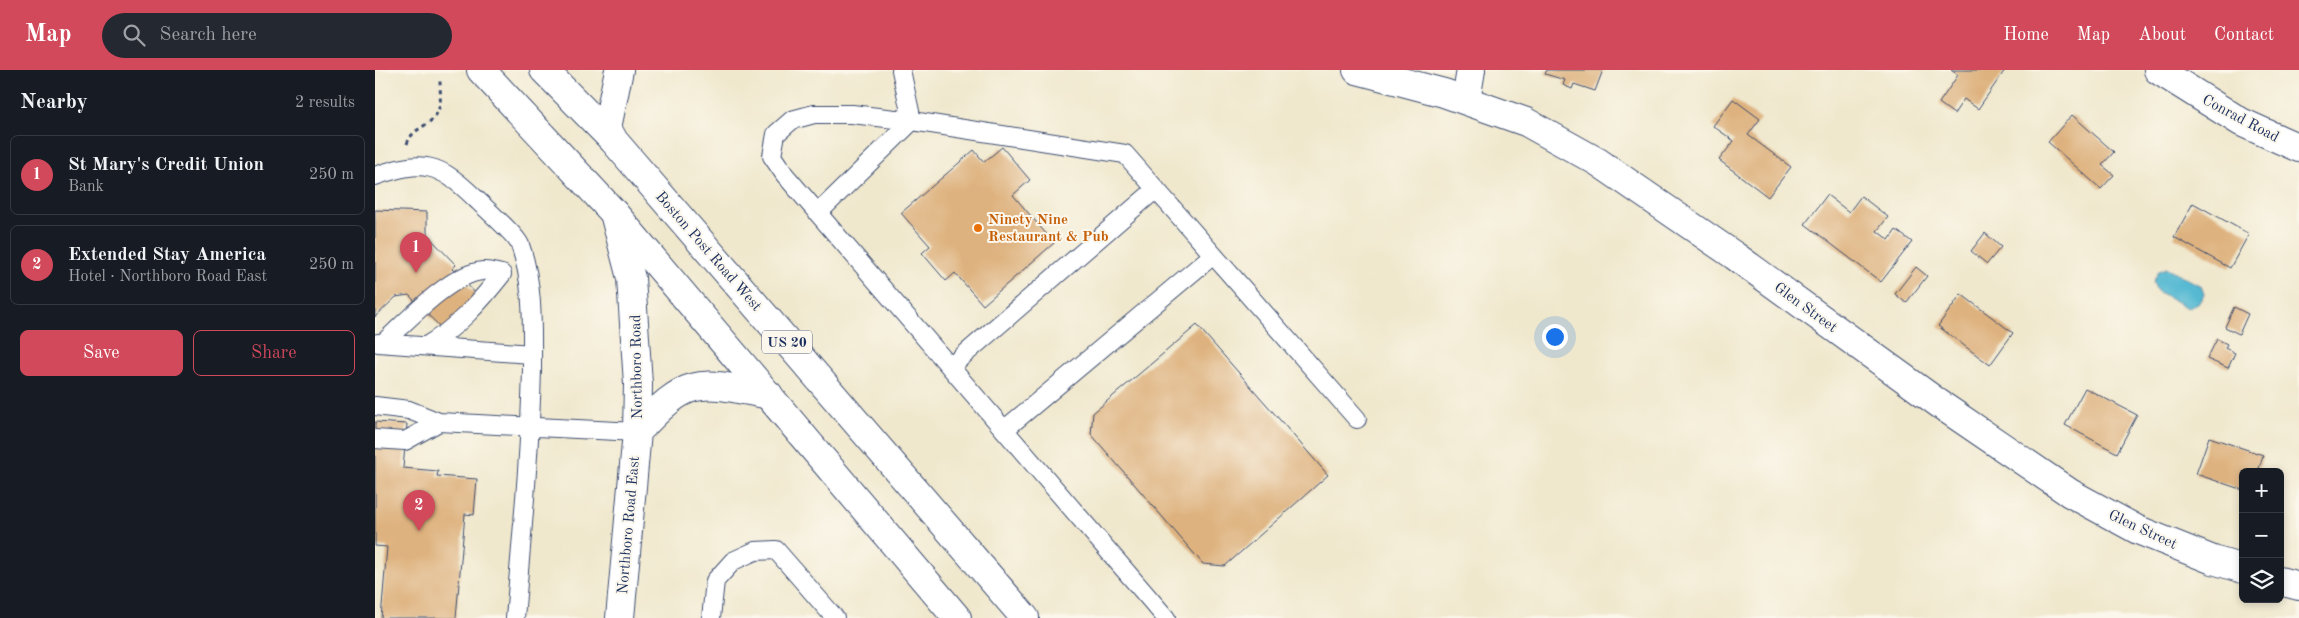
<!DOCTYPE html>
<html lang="en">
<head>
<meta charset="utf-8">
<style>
  :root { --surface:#171b24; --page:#242831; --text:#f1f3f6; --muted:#9ea1a6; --line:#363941; --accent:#d1495b }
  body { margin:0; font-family:"Old Standard TT",serif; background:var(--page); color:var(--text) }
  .controls { position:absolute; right:15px; bottom:15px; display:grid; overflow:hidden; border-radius:8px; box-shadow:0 2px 8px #0003 }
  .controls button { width:45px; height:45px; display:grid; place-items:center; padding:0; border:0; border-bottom:1px solid var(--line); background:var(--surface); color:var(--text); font:25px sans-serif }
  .you { position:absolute; left:1179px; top:266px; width:18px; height:18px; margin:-12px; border:4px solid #fff; border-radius:50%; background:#1a73e8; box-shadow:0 0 0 8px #1a73e833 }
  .badge { display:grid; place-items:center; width:32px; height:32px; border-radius:50%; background:var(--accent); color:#fff; font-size:16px; font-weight:700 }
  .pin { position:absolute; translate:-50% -41px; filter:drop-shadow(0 1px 2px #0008) }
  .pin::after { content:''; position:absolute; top:26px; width:18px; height:15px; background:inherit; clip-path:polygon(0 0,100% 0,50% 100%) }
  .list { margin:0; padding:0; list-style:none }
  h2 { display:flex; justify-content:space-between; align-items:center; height:65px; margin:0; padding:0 20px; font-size:21px }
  h2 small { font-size:16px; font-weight:400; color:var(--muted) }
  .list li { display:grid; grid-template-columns:32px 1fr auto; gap:15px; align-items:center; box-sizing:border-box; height:80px; margin:0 10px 10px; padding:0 10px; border:1px solid var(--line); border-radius:8px }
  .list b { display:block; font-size:19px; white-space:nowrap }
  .list p { margin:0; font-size:16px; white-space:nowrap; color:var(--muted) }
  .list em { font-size:16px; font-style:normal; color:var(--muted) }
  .actions { display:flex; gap:10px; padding:15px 20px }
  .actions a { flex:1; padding:11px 0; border:1px solid var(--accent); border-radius:8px; text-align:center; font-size:18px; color:var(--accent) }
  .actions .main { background:var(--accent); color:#fff }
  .icon { flex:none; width:28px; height:28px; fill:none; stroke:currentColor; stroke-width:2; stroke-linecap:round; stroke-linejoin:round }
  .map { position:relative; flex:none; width:1924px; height:548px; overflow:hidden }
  header { display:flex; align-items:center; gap:30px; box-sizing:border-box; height:70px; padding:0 25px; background:var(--accent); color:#fff }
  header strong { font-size:24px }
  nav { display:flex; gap:28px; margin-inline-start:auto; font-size:18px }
  .search { width:350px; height:45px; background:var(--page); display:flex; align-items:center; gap:12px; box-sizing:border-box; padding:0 18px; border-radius:28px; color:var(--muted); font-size:19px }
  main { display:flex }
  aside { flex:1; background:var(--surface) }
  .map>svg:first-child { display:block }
  .water { fill:#54b9d2; stroke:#387498 }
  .building { fill:#deb27f }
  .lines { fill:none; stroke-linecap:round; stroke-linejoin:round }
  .service-casing { stroke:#3b4b6f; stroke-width:20 }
  .minor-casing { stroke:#3b4b6f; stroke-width:30 }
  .tertiary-casing { stroke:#3b4b6f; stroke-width:30 }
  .primary-casing { stroke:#3b4b6f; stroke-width:30 }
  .path { stroke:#3b4b6f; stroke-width:3; stroke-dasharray:4 4; stroke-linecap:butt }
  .service { stroke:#fff; stroke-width:18 }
  .minor { stroke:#fff; stroke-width:28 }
  .tertiary { stroke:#fff; stroke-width:28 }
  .primary { stroke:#fff; stroke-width:28 }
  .food-dot { fill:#e8710a; stroke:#fbf7ec; stroke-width:2 }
  .labels { text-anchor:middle; stroke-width:4; stroke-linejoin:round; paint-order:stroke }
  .shield { fill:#fbf7ec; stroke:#5e6b89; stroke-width:1 }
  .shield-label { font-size:14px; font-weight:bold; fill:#1b2f5e }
  .street-label { font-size:15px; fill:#1b2f5e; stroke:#fbf7ec }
  .food-label { font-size:15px; font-weight:bold; fill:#c56008; stroke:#fbf7ec; text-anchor:start }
</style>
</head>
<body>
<header>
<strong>Map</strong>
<div class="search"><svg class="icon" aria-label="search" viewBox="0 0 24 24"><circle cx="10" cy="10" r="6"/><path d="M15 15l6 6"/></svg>Search here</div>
<nav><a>Home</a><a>Map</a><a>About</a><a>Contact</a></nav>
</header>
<main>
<aside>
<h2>Nearby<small>2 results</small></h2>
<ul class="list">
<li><span class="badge">1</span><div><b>St Mary's Credit Union</b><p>Bank</p></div><em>250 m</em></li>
<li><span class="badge">2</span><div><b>Extended Stay America</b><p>Hotel · Northboro Road East</p></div><em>250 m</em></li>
</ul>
<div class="actions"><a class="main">Save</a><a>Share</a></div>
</aside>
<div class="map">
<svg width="1924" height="548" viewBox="0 0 1924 548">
  <rect width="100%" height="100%" fill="#fbf7ec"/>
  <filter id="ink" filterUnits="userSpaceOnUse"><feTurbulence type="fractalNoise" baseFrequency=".02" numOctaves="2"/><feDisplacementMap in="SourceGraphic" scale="10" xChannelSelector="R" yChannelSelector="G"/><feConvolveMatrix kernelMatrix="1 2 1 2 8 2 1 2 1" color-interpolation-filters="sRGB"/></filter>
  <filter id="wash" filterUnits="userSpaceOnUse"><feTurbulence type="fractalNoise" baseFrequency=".0096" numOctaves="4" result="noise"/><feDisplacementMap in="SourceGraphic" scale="20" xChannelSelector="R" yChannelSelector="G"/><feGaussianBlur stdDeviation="1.12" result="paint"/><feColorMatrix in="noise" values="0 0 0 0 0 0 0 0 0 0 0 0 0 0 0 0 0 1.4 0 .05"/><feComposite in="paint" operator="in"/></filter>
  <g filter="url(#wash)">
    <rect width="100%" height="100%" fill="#f0e8cd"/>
    <!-- water -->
    <path class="water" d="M 1792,198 L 1826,216 L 1829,224 L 1823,234 L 1813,238 L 1782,221 L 1778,212 L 1784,201 Z"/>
    <g id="blocks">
      <!-- building -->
      <path class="building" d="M 1172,0 L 1228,0 L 1220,21 L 1199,14 L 1197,19 L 1188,15 L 1190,10 L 1170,4 Z
        M 1576,0 L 1630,0 L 1603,39 L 1589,29 L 1579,44 L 1564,33 L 1583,5 Z
        M 1358,29 L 1385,49 L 1373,65 L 1416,97 L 1393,127 L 1344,90 L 1359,71 L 1338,56 Z
        M 1697,45 L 1739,82 L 1727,95 L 1739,105 L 1726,119 L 1673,72 Z
        M 627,77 L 655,110 L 638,125 L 679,173 L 608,235 L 580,203 L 571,211 L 547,183 L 555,176 L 526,143 L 599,80 L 609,92 Z
        M 1452,125 L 1474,142 L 1486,126 L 1513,147 L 1502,161 L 1514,170 L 1521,160 L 1537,172 L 1506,212 L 1430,154 Z
        M 1818,133 L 1874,164 L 1855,198 L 1799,167 Z
        M 0,140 L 52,142 L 52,162 L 58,171 L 81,195 L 77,199 L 111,234 L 72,264 L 34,225 L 21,227 L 0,247 Z
        M 1610,163 L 1626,177 L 1612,194 L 1596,181 Z
        M 1541,197 L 1552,206 L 1531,233 L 1520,224 Z
        M 1586,224 L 1638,263 L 1615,295 L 1563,256 Z
        M 1859,237 L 1873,244 L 1864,264 L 1850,257 Z
        M 822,255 L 953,405 L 850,496 L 828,494 L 716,364 L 718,343 Z
        M 1842,269 L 1852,274 L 1850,278 L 1860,283 L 1853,298 L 1832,289 Z
        M 1710,318 L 1762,345 L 1742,383 L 1690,355 Z
        M 0,352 L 32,354 L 28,398 L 63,401 L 62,406 L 102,409 L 99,445 L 90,444 L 81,548 L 6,548 L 12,477 L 0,476 Z
        M 1834,367 L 1888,385 L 1883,402 L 1868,402 L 1868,420 L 1821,404 Z"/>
    </g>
  </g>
  <g filter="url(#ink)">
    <use href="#blocks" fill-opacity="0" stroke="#3b4b6f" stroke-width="1"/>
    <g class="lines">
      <defs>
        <path id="service" d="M 526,0 L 537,51
          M 0,106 C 49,89 64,93 101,129 C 110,138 142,166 145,175 C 159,214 157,259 157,299 C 155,382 147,465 140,548
          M 443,143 L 537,51
          M 3,273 L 157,284
          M 8,273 C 31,252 76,203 108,201 C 113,200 121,203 127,204 C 105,232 82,258 51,276
          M 575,297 L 781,119
          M 0,336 L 34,340 L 64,352 L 262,362
          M 629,360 L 838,185
          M 0,369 L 30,371 L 64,352
          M 336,548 L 340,511 L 358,491 L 380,481 L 401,480 L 460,548
          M 791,548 L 410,105 L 397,86 L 401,64 L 417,50 L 439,44 L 477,44 L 537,51 L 750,84 L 982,349"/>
        <path id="minor" d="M 982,0 L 1069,23 L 1151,52 L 1223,92 L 1360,186 L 1566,335 L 1695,423 L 1763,460 L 1838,490 L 1868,499
          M 1783,0 L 1866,52 L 1924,78
          M 1091,30 L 1096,0
          M 1905,511 L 1924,516"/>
        <path id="tertiary" d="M 239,143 L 256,208 L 263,314 L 262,362 L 245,548
          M 262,362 C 314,305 323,311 394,325"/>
        <path id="primary" d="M 106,0 L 239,143 L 582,548
          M 169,0 L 239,71 L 650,548
          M 239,71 L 232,58 L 244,0"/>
      </defs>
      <!-- service casing -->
      <use href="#service" class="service-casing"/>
      <!-- minor casing -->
      <use href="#minor" class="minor-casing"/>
      <!-- tertiary casing -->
      <use href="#tertiary" class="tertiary-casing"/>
      <!-- primary casing -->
      <use href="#primary" class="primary-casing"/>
      <!-- path -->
      <path class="path" d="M 32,74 C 38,56 54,58 62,43 C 67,34 65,21 65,11"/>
      <!-- service -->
      <use href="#service" class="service"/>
      <!-- minor -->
      <use href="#minor" class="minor"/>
      <!-- tertiary -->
      <use href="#tertiary" class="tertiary"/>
      <!-- primary -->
      <use href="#primary" class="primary"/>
    </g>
  </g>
  <!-- markers -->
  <circle class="food-dot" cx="603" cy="158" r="5"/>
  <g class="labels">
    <!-- shield labels -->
    <rect class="shield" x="387" y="260.5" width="50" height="23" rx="4"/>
    <g class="shield-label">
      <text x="412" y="277">US 20</text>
    </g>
    <!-- street labels -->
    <g class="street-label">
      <text transform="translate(1866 48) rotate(28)" y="5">Conrad Road</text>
      <text transform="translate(334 181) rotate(49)" y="5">Boston Post Road West</text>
      <text transform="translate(1431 237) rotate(36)" y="5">Glen Street</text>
      <text transform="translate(261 297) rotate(-91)" y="5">Northboro Road</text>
      <text transform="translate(253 455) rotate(-85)" y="5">Northboro Road East</text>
      <text transform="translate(1768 459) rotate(25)" y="5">Glen Street</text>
    </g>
    <!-- food labels -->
    <g class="food-label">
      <text x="613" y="154">Ninety Nine<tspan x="613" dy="17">Restaurant &amp; Pub</tspan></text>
    </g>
  </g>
</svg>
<div class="controls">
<button>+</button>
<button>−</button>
<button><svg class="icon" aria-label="layers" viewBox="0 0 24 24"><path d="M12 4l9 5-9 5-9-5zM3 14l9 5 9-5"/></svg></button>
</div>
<div class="you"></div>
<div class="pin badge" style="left:41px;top:203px">1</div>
<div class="pin badge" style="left:44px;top:461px">2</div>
</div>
</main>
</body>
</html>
